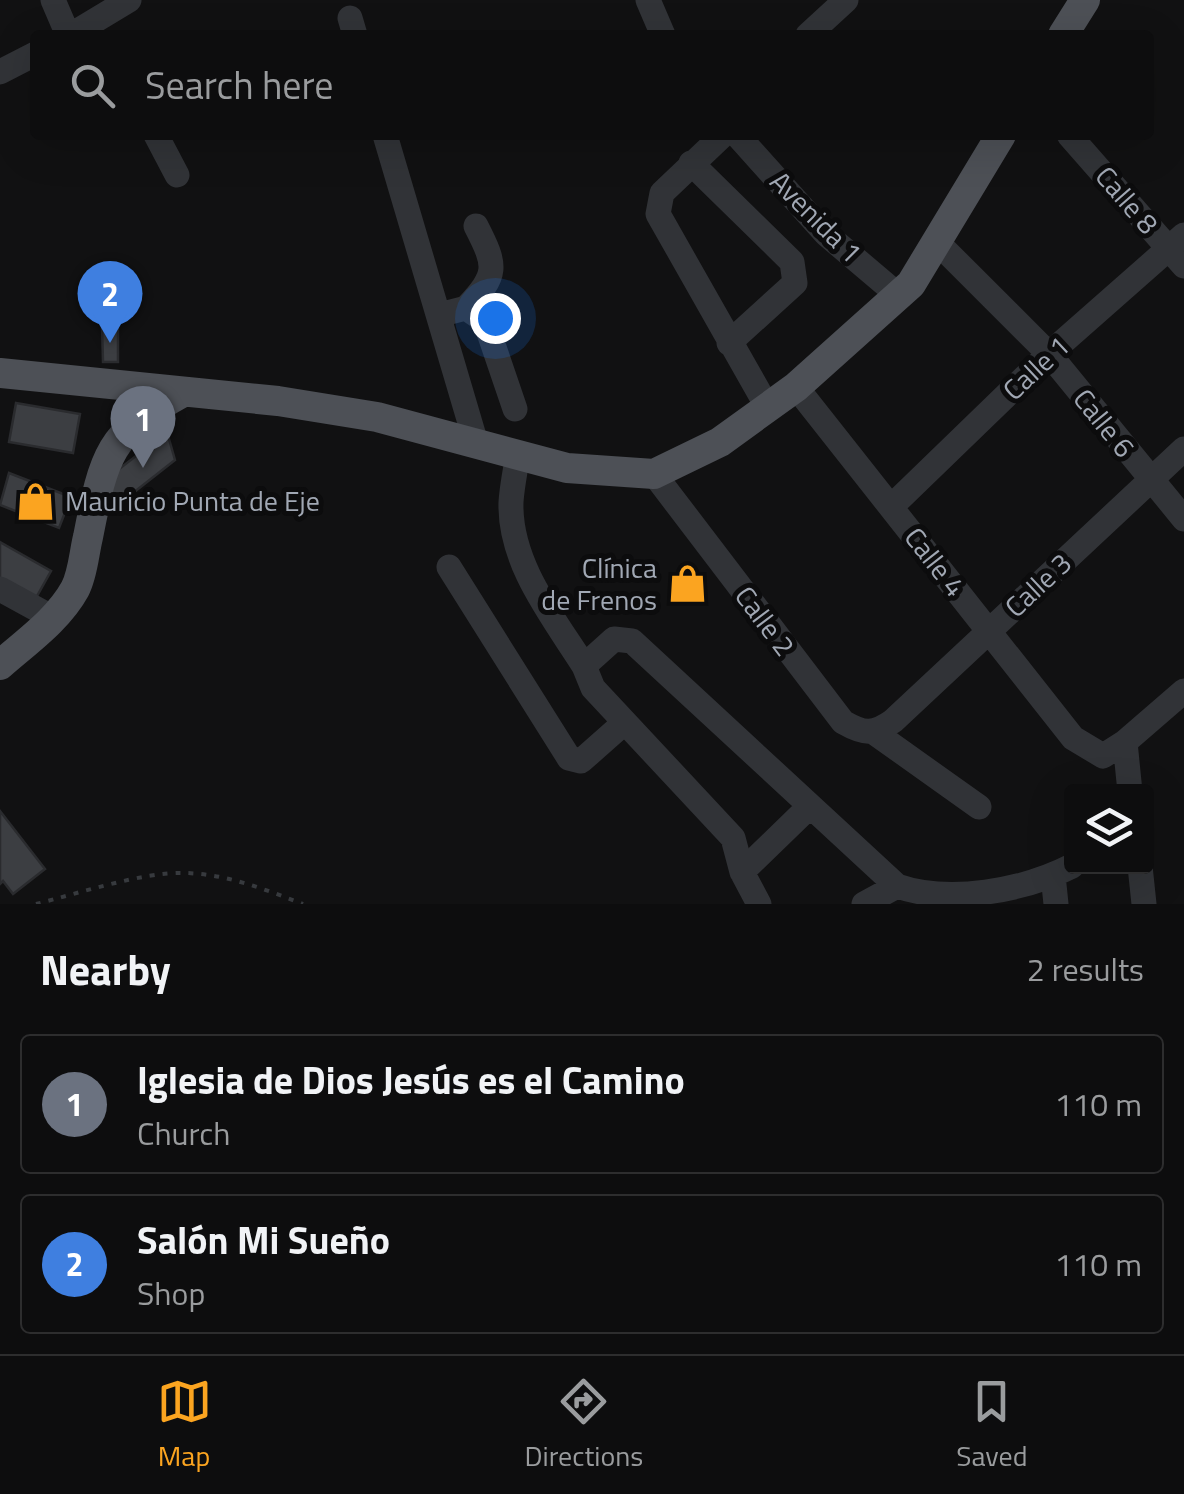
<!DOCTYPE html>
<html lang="en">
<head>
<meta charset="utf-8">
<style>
  :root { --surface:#0d0d0e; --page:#161617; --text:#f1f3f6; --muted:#9a9c9e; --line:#2d2d2e; --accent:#fba420 }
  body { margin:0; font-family:"Titillium Web",sans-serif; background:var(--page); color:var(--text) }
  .controls { position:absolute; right:30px; bottom:30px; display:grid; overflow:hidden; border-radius:10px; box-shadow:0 10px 40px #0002 }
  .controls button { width:90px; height:90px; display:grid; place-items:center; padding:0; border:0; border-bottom:2px solid var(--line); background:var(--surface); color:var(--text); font:50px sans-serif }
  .you { position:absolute; left:495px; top:318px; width:35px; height:35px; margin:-25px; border:8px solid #fff; border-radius:50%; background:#1a73e8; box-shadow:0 0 0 15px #1a73e833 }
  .badge { display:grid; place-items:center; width:65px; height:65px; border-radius:50%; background:var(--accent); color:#fff; font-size:32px; font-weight:700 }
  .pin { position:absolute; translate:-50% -82px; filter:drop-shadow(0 2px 5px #0008) }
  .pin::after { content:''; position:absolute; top:52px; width:35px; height:30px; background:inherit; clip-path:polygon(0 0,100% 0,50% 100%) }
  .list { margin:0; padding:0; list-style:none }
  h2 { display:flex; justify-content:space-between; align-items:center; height:130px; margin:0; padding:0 40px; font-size:42px }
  h2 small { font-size:32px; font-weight:400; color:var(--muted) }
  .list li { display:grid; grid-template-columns:65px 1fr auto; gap:30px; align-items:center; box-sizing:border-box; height:140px; margin:0 20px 20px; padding:0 20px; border:2px solid var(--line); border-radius:10px }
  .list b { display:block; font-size:38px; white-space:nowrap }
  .list p { margin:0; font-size:32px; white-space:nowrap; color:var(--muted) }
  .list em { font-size:32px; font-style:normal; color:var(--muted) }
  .icon { flex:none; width:55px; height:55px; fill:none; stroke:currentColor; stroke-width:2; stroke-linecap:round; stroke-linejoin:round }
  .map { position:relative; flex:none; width:1184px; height:904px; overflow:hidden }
  .search { position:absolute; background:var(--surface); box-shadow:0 10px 40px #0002; left:30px; right:30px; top:30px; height:110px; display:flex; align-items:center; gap:25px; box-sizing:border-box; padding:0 35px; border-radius:10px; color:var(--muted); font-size:38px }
  .sheet { height:450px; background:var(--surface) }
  nav { display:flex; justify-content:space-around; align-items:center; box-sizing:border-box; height:140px; border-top:2px solid var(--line); background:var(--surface); font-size:28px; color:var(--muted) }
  nav a { display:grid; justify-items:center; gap:5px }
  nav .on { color:var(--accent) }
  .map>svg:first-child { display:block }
  .building { fill:#3c3e42; stroke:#2a2b2e; stroke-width:2.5 }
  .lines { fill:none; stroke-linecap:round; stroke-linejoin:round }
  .path { stroke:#373a3e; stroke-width:4; stroke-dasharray:5 8; stroke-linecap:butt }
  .minor { stroke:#313337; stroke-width:25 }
  .major { stroke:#4d5056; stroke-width:30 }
  .labels { text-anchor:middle; stroke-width:10; stroke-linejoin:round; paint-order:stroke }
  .street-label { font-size:28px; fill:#a1a8b4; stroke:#0c0c0d }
  .poi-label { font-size:28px; fill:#a1a8b4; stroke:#0c0c0d; text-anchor:start }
</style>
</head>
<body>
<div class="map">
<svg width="1184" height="904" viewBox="0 0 1184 904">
  <rect width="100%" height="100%" fill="#111112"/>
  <!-- building -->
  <path class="building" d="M 118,324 L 118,362 L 103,362 L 102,325 Z
    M 16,403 L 80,414 L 73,453 L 9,442 Z
    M 167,432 L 175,460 L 119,504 L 105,486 L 110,476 Z
    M 9,473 L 71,497 L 59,528 L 0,505 Z
    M 0,542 L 51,571 L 32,605 L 0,587 Z
    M 0,811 L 45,869 L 13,894 L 3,881 L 0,884 Z"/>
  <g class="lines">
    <!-- path -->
    <path class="path" d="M 36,904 C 76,894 143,872 182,873 C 224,873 264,889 303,904"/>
    <!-- minor -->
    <path class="minor" d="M 53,0 L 68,35
      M 648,0 L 663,35
      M 350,18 L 355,35
      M 71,35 L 129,0
      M 808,35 L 846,0
      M 0,72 L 35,54
      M 156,135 L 177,175
      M 385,135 L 476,443
      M 723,135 L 662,193 L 658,214 L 768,408
      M 737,135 L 826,234 L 898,295
      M 1069,135 L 1184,266
      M 691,163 L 792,262 L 795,283 L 729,343
      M 938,243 L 1049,354 L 1184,519
      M 466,308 C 498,274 497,267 476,226
      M 439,315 L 466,308 L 485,321 L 515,409
      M 796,387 L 1073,738 L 1103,756 L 1125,742 L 1184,691
      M 518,455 C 515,471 512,487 511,502 C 509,563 553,617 584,666
      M 654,474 L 843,722 C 864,734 873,735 893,721 L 1184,449
      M 892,506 L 1049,354 L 1184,235
      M 449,567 L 569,758 L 581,761 L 624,723
      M 0,589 L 53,618
      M 875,733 L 979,807
      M 1125,742 L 1130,792
      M 1140,866 L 1144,904
      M 742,872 L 809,807
      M 1053,875 L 1056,904
      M 759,904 L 742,872 L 733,838 L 593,688 L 584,666 L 614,639 L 632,641 L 897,886 C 949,904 1023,891 1072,866
      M 864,904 L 897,886"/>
    <!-- major -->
    <path class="major" d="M 1063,35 L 1085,0
      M 0,373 L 278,401 L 377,417 L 567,468 L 654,474 L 720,442 L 796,387 L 911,284 L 1001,135
      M 0,665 C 26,642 58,620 75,589 C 83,574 84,553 88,537 C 104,456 108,433 183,392"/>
  </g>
  <!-- icons -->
  <defs>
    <symbol id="shop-bare" viewBox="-9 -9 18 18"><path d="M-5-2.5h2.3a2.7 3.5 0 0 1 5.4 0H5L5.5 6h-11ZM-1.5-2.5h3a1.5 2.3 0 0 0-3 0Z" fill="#fba420" stroke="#0c0c0d" stroke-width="2.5" paint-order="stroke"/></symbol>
  </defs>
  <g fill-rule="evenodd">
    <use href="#shop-bare" x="8" y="474" width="55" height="55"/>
    <use href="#shop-bare" x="660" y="556" width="55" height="55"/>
  </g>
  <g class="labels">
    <!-- street labels -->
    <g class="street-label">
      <text transform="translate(1127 200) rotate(49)" y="10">Calle 8</text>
      <text transform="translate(816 217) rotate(45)" y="10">Avenida 1</text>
      <text transform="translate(1036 368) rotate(-43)" y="10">Calle 1</text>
      <text transform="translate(1104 423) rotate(51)" y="10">Calle 6</text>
      <text transform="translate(935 562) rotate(52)" y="10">Calle 4</text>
      <text transform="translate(1038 585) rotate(-43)" y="10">Calle 3</text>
      <text transform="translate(765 621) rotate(53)" y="10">Calle 2</text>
    </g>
    <!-- poi labels -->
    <g class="poi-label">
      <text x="65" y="511">Mauricio Punta de Eje</text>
      <text x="657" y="578" text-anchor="end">Clínica<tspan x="657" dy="32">de Frenos</tspan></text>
    </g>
  </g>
</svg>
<div class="controls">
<button><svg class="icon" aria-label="layers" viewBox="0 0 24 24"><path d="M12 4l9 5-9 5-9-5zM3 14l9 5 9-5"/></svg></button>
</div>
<div class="you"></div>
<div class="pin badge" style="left:143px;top:468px;background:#6b7280">1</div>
<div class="pin badge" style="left:110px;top:343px;background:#3f7fe0">2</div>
<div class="search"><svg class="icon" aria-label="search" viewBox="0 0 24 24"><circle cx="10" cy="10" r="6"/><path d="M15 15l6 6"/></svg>Search here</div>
</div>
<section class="sheet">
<h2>Nearby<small>2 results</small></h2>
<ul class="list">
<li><span class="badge" style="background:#6b7280">1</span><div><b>Iglesia de Dios Jesús es el Camino</b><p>Church</p></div><em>110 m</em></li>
<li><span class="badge" style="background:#3f7fe0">2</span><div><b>Salón Mi Sueño</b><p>Shop</p></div><em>110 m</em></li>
</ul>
</section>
<nav>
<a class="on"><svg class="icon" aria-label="map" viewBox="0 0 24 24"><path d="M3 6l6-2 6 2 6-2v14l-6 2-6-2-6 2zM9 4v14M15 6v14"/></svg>Map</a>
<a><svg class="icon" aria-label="directions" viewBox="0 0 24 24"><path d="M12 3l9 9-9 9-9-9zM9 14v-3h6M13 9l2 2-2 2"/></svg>Directions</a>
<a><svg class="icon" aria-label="saved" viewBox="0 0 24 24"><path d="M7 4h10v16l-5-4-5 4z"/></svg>Saved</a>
</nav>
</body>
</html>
